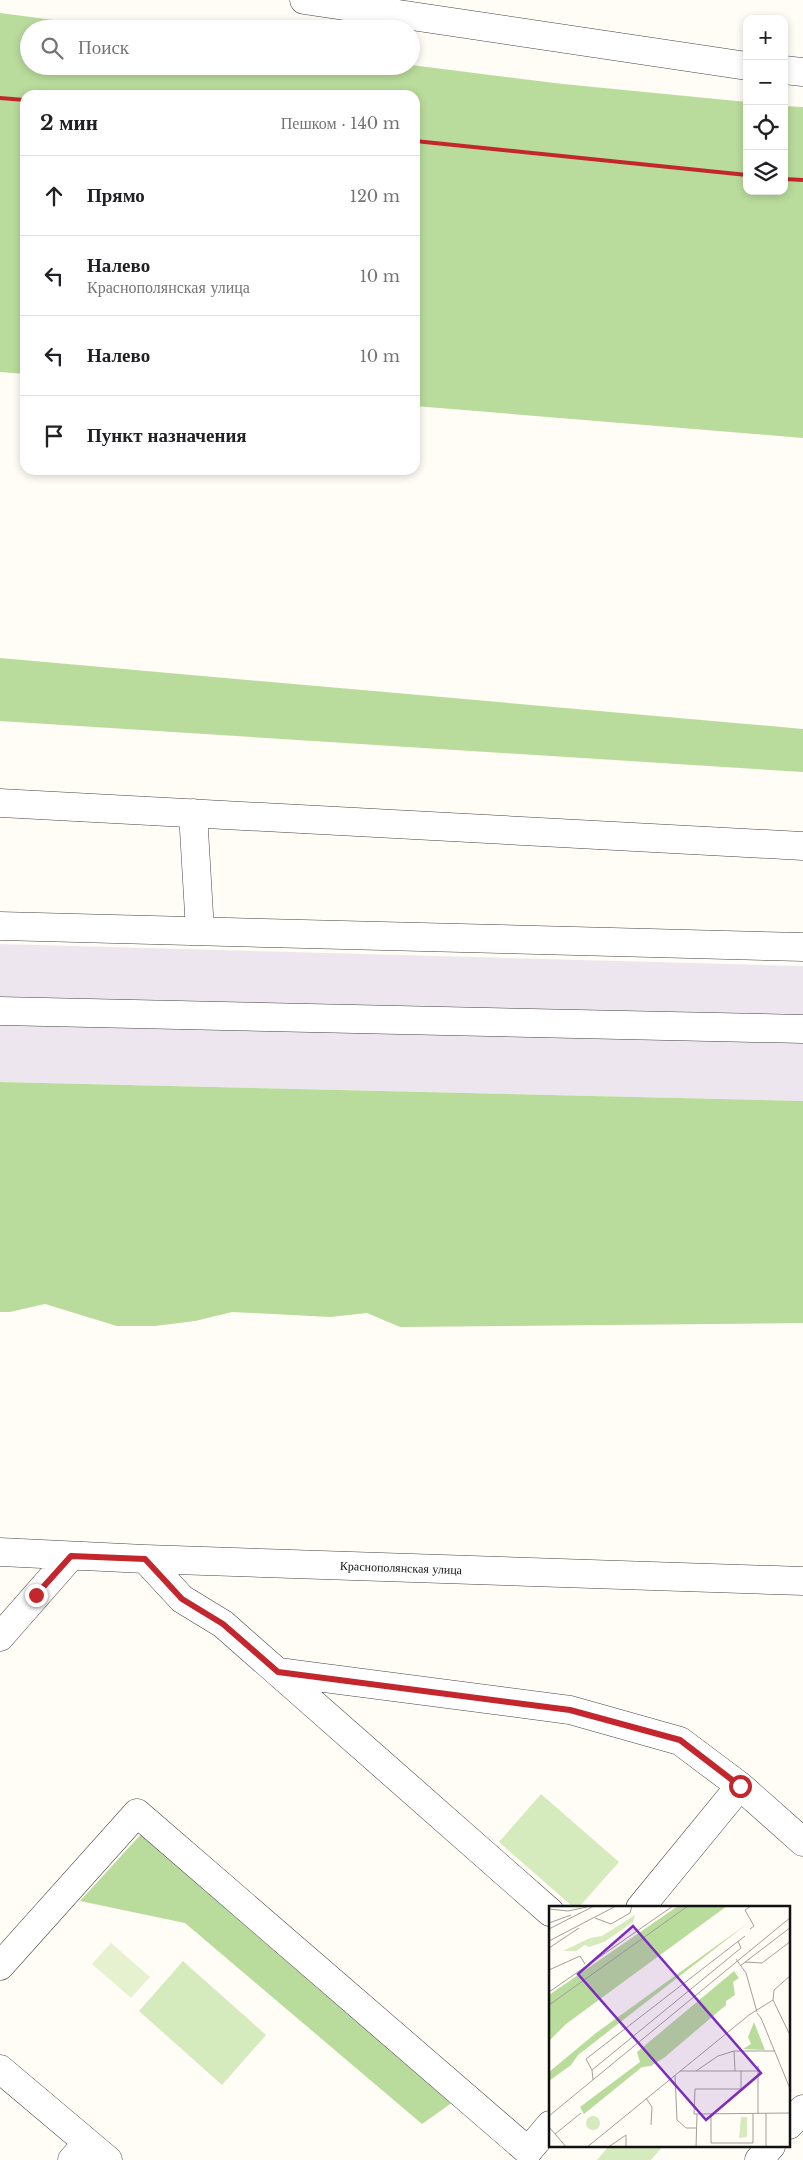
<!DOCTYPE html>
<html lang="ru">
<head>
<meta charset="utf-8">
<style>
  :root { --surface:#fff; --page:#f6f6f6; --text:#202124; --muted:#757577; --line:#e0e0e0 }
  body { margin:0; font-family:"Libre Baskerville",serif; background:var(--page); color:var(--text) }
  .controls { position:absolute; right:15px; top:15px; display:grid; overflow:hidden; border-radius:10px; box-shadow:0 2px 8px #0003 }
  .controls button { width:45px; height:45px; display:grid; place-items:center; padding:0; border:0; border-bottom:1px solid var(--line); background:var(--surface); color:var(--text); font:25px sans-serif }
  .stop { position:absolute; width:15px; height:15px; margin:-11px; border:4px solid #c4262e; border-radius:50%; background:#fff }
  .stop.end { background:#c4262e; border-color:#fff; box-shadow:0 1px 5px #0008 }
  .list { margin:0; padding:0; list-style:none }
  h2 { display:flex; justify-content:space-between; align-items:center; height:65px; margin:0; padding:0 20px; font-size:21px }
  h2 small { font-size:16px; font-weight:400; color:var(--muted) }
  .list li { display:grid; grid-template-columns:32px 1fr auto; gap:15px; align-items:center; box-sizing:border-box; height:80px; padding:0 20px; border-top:1px solid var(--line) }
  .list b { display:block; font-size:19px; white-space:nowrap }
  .list p { margin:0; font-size:16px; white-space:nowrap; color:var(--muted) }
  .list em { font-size:16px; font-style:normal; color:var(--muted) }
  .icon { flex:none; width:28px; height:28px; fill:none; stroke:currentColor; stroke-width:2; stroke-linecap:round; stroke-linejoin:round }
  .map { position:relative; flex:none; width:803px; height:2160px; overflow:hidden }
  .search { position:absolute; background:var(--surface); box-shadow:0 2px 8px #0003; left:20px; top:20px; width:400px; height:55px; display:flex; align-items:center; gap:12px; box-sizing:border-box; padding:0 18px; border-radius:28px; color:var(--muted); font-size:19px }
  .panel { position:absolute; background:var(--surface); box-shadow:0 2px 8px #0003; left:20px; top:90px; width:400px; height:385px; border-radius:15px }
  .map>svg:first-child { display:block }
  .industrial { fill:#eee6ef }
  .green { fill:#d5ebbd }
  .forest { fill:#b9dc9c }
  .pitch { fill:#e6f2cf }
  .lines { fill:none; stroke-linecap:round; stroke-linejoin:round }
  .minor-casing { stroke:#444; stroke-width:29 }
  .minor { stroke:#fff; stroke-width:28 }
  .rail { stroke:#c4262e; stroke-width:4 }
  .route { stroke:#c4262e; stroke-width:6 }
  .labels { text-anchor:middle; stroke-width:5; stroke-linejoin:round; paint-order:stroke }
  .street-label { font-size:12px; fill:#111; stroke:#fff }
  .inset-river { fill:none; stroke:#b9e0f7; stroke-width:2.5 }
  .inset-road { fill:none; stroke:#a09f9a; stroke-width:1 }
  .view { fill:#7b2cbf; fill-opacity:0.15; stroke:#7b2cbf; stroke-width:2.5 }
  .inset-edge { fill:none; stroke:#111; stroke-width:2.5 }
</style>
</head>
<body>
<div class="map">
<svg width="803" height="2160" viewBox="0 0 803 2160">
  <rect width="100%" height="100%" fill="#fffdf5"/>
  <!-- industrial -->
  <path class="industrial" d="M 0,944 L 803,966 L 803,1101 L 0,1082 Z"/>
  <!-- green -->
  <path class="green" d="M 541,1794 L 619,1862 L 579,1907 L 573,1907 L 499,1842 Z
    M 183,1961 L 266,2035 L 222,2085 L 139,2011 Z
    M 609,2146 L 663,2146 L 651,2160 L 597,2160 Z"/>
  <!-- forest -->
  <path class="forest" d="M 0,13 L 123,29 L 29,29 L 29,66 L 411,65 L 563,84 L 747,102 L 747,191 L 784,191 L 784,106 L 803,107 L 803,438 L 415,406 L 415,95 L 25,95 L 25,374 L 0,372 Z
    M 0,658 L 803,729 L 803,772 L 0,721 Z
    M 0,1082 L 803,1101 L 803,1323 L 400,1327 L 367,1313 L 330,1317 L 232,1312 L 195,1321 L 155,1326 L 117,1326 L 45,1304 L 10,1312 L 0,1312 Z
    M 143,1832 L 453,2102 L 422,2124 L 185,1923 L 80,1901 Z"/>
  <!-- pitch -->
  <path class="pitch" d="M 111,1943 L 150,1977 L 131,1998 L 92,1964 Z"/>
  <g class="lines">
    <defs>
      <path id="minor" d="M 304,0 L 747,66
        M 784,70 L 803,72
        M 0,803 L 803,846
        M 193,813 L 200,931
        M 0,926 L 803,947
        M 0,1011 L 803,1029
        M 0,1552 L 145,1559 L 803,1581
        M 145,1559 L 182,1599 L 223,1624 L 550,1912
        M 0,1637 L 71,1556
        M 278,1672 L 570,1710 L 680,1741 L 740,1786 L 640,1908
        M 740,1786 L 803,1842
        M 0,1966 L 137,1813 L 528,2151 L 550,2125
        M 0,2069 L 108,2160
        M 789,2125 L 803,2109
        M 72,2160 L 87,2143
        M 759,2160 L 771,2146"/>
    </defs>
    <!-- minor casing -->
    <use href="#minor" class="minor-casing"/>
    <!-- minor -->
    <use href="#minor" class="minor"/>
    <!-- rail -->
    <path class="rail" d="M 0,98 L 25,100
      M 415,141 L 747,175
      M 784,179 L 803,180"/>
  </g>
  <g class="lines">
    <!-- route -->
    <path class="route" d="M 36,1595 L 71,1556 L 145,1559 L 182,1599 L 223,1624 L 278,1672 L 570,1710 L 680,1740 L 740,1786"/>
  </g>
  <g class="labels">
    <!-- street labels -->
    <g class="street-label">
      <text transform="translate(401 1568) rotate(2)" y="4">Краснополянская улица</text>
    </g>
  </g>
  <!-- overview -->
  <g transform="translate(549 1906)">
    <rect width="241" height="241" fill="#fffdf5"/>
    <path d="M 86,9 L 84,16 L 55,36 L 40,41 L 36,39 L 27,45 L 14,45 L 41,32 L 53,30 ZM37 217a7 7 0 1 1 14 0a7 7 0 1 1-14 0ZM 192,211 L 198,211 L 198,231 L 190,232 Z" fill="#d5ebbd"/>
    <path d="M 129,0 L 178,0 L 17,118 L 0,135 L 0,89 ZM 199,17 L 29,149 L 22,159 L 0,175 L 0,166 L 47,127 ZM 185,65 L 190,72 L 184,76 L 186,89 L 177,95 L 177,99 L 116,151 L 102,160 L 93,161 L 35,208 L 31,201 L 91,156 L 88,146 ZM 205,116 L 216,144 L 194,143 L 202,138 L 199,131 Z" fill="#b9dc9c"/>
    <path class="inset-river" d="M 4,0 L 23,0"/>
    <path class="inset-road" d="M 0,3 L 19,5 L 38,1M 46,12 L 62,18 L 81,7 L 83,0M 0,17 L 22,9M 0,23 L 45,0M 201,23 L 205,20 L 196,4 L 202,0M 0,35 L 67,0M 0,42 L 30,22M 187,53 L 197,67 L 208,106M 196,56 L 213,57 L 242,35M 191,60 L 242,21M 0,64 L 31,50 L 36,58M 0,86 L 124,0M 224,94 L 240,127M 0,99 L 139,0M 208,107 L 212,112 L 242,185M 185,145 L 226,145M 209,160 L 209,207M 43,164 L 192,42 L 189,35M 131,165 L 209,165M 147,165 L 169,150 L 185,145 L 186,165M 192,165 L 192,183 L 146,183 L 145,208 L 242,207M 126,169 L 128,214 L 137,222 L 148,222M 44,174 L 43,164 L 37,153 L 196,30M 97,192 L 103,201 L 102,219M 217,207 L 217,242M 162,208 L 162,237 L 204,237 L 204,207M 0,210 L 242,11M 0,221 L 18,242M 6,228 L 32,207M 37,242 L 200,109 L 224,94 L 225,84 L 242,69M 58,242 L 77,229 L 77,242M 147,242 L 148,208"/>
    <path class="view" d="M 84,20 L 212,167 L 157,214 L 29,68 Z"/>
    <rect width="241" height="241" class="inset-edge"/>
  </g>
</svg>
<div class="controls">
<button>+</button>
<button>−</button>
<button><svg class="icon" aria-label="locate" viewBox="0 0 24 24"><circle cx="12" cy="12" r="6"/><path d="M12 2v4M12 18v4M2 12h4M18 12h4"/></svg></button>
<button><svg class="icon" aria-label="layers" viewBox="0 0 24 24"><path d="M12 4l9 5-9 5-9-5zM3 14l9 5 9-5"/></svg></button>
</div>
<div class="stop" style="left:740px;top:1786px"></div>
<div class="stop end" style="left:36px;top:1595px"></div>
<div class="search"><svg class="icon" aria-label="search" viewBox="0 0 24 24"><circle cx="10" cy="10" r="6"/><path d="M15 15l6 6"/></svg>Поиск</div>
<section class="panel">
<h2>2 мин<small>Пешком · 140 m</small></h2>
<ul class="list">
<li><svg class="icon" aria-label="ahead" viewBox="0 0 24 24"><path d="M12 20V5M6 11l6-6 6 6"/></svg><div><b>Прямо</b></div><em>120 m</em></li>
<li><svg class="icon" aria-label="left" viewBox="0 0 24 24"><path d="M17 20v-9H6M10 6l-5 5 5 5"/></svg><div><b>Налево</b><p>Краснополянская улица</p></div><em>10 m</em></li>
<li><svg class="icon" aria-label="left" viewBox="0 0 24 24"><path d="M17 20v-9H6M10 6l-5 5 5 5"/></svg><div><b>Налево</b></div><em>10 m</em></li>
<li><svg class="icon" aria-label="arrive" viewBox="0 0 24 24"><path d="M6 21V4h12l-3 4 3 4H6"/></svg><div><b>Пункт назначения</b></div></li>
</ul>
</section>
</div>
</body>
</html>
